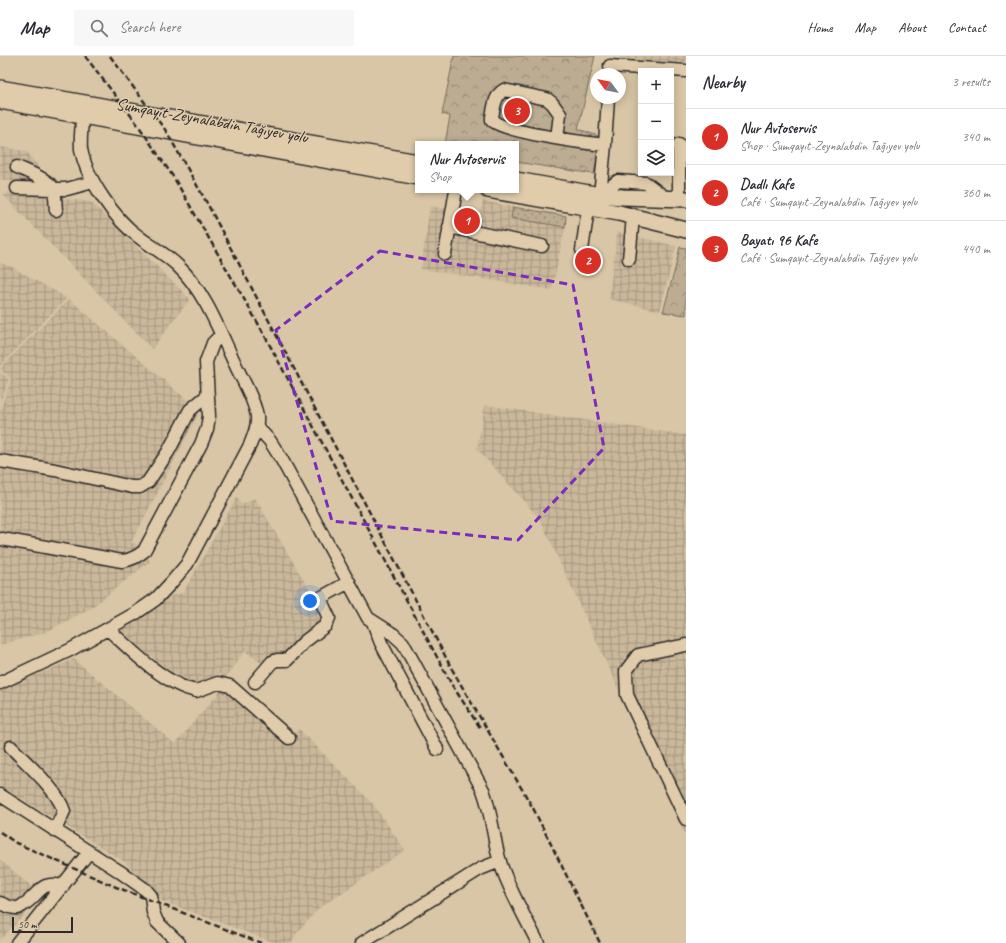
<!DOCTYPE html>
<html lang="en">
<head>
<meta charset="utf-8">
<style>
  :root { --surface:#fff; --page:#f7f7f7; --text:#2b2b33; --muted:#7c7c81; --line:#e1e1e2; --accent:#d93025 }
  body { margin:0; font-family:Caveat,sans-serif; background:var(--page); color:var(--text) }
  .controls { position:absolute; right:12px; top:12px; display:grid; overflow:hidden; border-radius:0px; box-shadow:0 2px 10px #0003 }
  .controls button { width:36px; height:36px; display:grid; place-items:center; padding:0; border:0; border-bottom:1px solid var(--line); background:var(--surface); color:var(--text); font:20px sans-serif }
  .compass { position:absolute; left:590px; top:12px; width:36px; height:36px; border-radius:50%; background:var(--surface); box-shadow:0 2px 10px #0003; rotate:303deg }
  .scale { position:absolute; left:12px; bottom:10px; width:61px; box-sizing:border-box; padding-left:4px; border:2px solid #2b2b2b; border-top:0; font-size:11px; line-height:14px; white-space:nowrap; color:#2b2b2b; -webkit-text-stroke:3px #e0ccab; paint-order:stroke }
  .you { position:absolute; left:310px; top:545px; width:14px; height:14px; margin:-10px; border:3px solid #fff; border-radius:50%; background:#1a73e8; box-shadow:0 0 0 6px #1a73e833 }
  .badge { display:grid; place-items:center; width:26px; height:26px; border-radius:50%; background:var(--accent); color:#fff; font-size:13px; font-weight:700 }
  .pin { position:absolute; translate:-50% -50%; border:2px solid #fff; box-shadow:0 1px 4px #0006 }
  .popup { position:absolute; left:415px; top:85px; width:104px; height:52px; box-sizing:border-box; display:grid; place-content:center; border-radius:0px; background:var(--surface); filter:drop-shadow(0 1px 3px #0005); font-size:13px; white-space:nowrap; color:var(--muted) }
  .popup b { font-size:15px; color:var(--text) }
  .popup::after { content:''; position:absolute; left:50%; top:100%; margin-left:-8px; border:8px solid transparent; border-top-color:var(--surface) }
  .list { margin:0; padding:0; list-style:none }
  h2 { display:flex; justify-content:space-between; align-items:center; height:52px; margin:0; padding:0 16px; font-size:17px }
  h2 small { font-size:13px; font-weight:400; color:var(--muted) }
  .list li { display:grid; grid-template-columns:26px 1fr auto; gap:12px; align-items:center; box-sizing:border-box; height:56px; padding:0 16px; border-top:1px solid var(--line) }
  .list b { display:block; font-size:15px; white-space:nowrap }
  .list p { margin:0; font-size:13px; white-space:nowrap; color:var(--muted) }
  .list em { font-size:13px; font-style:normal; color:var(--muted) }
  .icon { flex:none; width:22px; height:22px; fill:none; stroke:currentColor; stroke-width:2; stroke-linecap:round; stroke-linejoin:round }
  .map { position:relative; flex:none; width:686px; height:887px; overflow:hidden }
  header { display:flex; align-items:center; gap:24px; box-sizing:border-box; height:56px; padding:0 20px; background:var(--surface); border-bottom:1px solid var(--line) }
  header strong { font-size:19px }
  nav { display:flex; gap:22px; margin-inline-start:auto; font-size:14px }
  .search { width:280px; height:36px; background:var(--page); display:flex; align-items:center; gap:10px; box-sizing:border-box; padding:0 14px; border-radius:0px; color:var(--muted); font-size:15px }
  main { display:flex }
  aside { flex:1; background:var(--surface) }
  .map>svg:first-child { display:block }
  .industrial { fill:url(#industrial-grid) }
  .grass { fill:url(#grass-dots); stroke:#746c5e }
  .park { fill:url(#park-crowns); stroke:#746c5e }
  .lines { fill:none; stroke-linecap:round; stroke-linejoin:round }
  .minor-casing { stroke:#2b2b2b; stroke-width:15 }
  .major-casing { stroke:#2b2b2b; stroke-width:18 }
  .minor { stroke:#e0ccab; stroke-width:12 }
  .major { stroke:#e0ccab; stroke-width:15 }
  .rail { stroke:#2b2b2b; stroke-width:2.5; stroke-dasharray:6 3; stroke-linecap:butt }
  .marked { fill:none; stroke:#7b2cbf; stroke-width:3; stroke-dasharray:8 5; stroke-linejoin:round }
  .labels { text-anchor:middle; stroke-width:3; stroke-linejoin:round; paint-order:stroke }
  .street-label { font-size:17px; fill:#2b2b2b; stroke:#e0ccab }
</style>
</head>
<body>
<header>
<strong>Map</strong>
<div class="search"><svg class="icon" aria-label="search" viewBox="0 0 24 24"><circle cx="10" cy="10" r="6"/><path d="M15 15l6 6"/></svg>Search here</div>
<nav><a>Home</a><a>Map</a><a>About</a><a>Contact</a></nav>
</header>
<main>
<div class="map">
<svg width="686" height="887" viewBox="0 0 686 887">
  <defs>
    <pattern id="industrial-grid" width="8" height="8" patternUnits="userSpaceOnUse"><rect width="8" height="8" fill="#cab89b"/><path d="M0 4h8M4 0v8" fill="none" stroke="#a4967f"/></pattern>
    <pattern id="grass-dots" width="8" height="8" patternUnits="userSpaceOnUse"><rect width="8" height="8" fill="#bcac92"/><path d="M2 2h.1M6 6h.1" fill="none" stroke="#998c77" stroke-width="1.8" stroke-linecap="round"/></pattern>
    <pattern id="park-crowns" width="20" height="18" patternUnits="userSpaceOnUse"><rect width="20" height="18" fill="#bcac92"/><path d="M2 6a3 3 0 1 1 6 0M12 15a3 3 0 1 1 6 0" fill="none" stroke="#998c77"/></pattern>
  </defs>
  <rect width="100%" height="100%" fill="#d9c6a6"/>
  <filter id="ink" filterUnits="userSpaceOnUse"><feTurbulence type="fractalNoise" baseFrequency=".025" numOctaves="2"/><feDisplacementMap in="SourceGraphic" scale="8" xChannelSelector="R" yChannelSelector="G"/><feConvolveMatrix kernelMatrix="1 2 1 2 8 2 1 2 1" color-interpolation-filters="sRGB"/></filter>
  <g filter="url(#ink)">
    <!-- industrial -->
    <path class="industrial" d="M 620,0 L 686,0 L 686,7 L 620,2 Z
      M 0,91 L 26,95 L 44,118 L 37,130 L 0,123 Z
      M 9,136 L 91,146 L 190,243 L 152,293 L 4,140 Z
      M 483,145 L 513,151 L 512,162 L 565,171 L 552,234 L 421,213 L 430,150 L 480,159 Z
      M 617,176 L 676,190 L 660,255 L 609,243 Z
      M 0,207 L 10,210 L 67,242 L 0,310 Z
      M 69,243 L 200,355 L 131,487 L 138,488 L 150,505 L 91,552 L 46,576 L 0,589 L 0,355 L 11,323 L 0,313 L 0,312 Z
      M 0,316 L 9,323 L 0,348 Z
      M 485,349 L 686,379 L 686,780 L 540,463 L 477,393 Z
      M 237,441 L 241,449 L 255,442 L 325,560 L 319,571 L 286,599 L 265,610 L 245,595 L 225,622 L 220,618 L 191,630 L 161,612 L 154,606 L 155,603 L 151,600 L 148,601 L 141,597 L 122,574 L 171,540 L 183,537 Z
      M 74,603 L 175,688 L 222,633 L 287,688 L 299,673 L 373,748 L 405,794 L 318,853 L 297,877 L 291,887 L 275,887 L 162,845 L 125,806 L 0,730 L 0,634 Z
      M 0,804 L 43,840 L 0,884 Z"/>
    <!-- grass -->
    <path class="grass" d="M 513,151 L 566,160 L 565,171 L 511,162 Z"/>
    <!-- park -->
    <path class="park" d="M 454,0 L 595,0 L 578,73 L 601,81 L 594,118 L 516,106 L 516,88 L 445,88 L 450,60 L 442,58 Z
      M 680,191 L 686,192 L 686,259 L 663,256 L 675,213 Z"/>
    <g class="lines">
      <defs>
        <path id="minor" d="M 610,10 L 686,15
          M 557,82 L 560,58 L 552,47 L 547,43 L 504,34 C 495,39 494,51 492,61 L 492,64 C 502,76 586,87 605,89
          M 17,111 C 26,115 49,124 53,132 C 56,138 55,148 56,154
          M 17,132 L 54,133 L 67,133 L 93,126
          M 600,139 L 605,89 L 608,42
          M 600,139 L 618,125 L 646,127 L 667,143
          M 679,143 L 679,88
          M 449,171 L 542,190
          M 582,194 L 588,153
          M 445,198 L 456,134
          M 629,203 L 633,161
          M 257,371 L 270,385 L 282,404 L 368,562 L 393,578 L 403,587 L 483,734 C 492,757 493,782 500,806 C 509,834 525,861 538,887
          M 0,405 L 55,414 L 132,431 L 140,431 L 148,426 L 168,396 L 190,354 L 208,339
          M 2,483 L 122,505 C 131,504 137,501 144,495 L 201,388 L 207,373 L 209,360 L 206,306 L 213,287 L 221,279
          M 373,566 L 381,587 L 437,693
          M 108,573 C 131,594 165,629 196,635 L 218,627 L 230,630 L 289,682
          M 686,589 L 638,599 L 626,615 L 627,639 L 686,763
          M 255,626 L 272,606 L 277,604 L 287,604 L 304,586 L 325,570 L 329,562 L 322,547 L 322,541 L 349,526
          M 0,627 L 70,594 L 136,557 L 156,543 L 171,527 L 187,508 L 250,389 C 254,379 258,370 257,360 C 254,343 244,327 237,312 C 220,277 206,237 178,210 C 166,198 152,191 139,181 C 115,164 86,122 81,93 C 80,82 82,71 82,60
          M 11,691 C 27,708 57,733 64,755 L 55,774
          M 0,739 L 119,815 L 146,834 L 151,840 L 153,856 L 157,866 L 179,887
          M 0,847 C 5,849 12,853 18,852 C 19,852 23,849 23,849 C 40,839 39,824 63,830
          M 17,887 L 89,796
          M 362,887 L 480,813 L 500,805"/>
        <path id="major" d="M 0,32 L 418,106
          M 0,45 L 418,121
          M 516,124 L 600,139 L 623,141 L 686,143
          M 488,134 L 619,157 L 686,174"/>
      </defs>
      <!-- minor casing -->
      <use href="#minor" class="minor-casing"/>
      <!-- major casing -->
      <use href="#major" class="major-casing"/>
      <!-- minor -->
      <use href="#minor" class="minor"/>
      <!-- major -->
      <use href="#major" class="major"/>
      <!-- rail -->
      <path class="rail" d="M 85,0 L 138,69 L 174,122 L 259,269 L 452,629 L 481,673
        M 110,0 L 166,75 L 207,147 L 453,615 L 533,752 L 600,887
        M 0,776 L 16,787 L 116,831 L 261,887"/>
    </g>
  </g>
  <!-- marked area -->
  <path class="marked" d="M 380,195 L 573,229 L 604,392 L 518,484 L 332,465 L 276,274 Z"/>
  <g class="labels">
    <!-- street labels -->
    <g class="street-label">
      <text transform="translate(212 64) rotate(10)" y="6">Sumqayıt-Zeynalabdin Tağıyev yolu</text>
    </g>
  </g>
</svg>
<div class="controls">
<button>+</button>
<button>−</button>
<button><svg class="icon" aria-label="layers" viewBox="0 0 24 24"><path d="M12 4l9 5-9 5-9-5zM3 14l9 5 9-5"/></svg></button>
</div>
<svg class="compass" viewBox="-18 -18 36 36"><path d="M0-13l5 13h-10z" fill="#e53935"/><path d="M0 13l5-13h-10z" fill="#7c7c81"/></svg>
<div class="scale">50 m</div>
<div class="you"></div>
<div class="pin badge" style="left:467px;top:165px">1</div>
<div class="popup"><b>Nur Avtoservis</b>Shop</div>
<div class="pin badge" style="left:588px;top:205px">2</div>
<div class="pin badge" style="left:517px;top:55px">3</div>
</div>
<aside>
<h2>Nearby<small>3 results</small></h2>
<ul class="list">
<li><span class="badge">1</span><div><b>Nur Avtoservis</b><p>Shop · Sumqayıt-Zeynalabdin Tağıyev yolu</p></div><em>340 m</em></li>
<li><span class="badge">2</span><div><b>Dadlı Kafe</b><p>Café · Sumqayıt-Zeynalabdin Tağıyev yolu</p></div><em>360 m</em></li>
<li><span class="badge">3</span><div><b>Bayatı 96 Kafe</b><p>Café · Sumqayıt-Zeynalabdin Tağıyev yolu</p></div><em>440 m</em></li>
</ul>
</aside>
</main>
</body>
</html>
